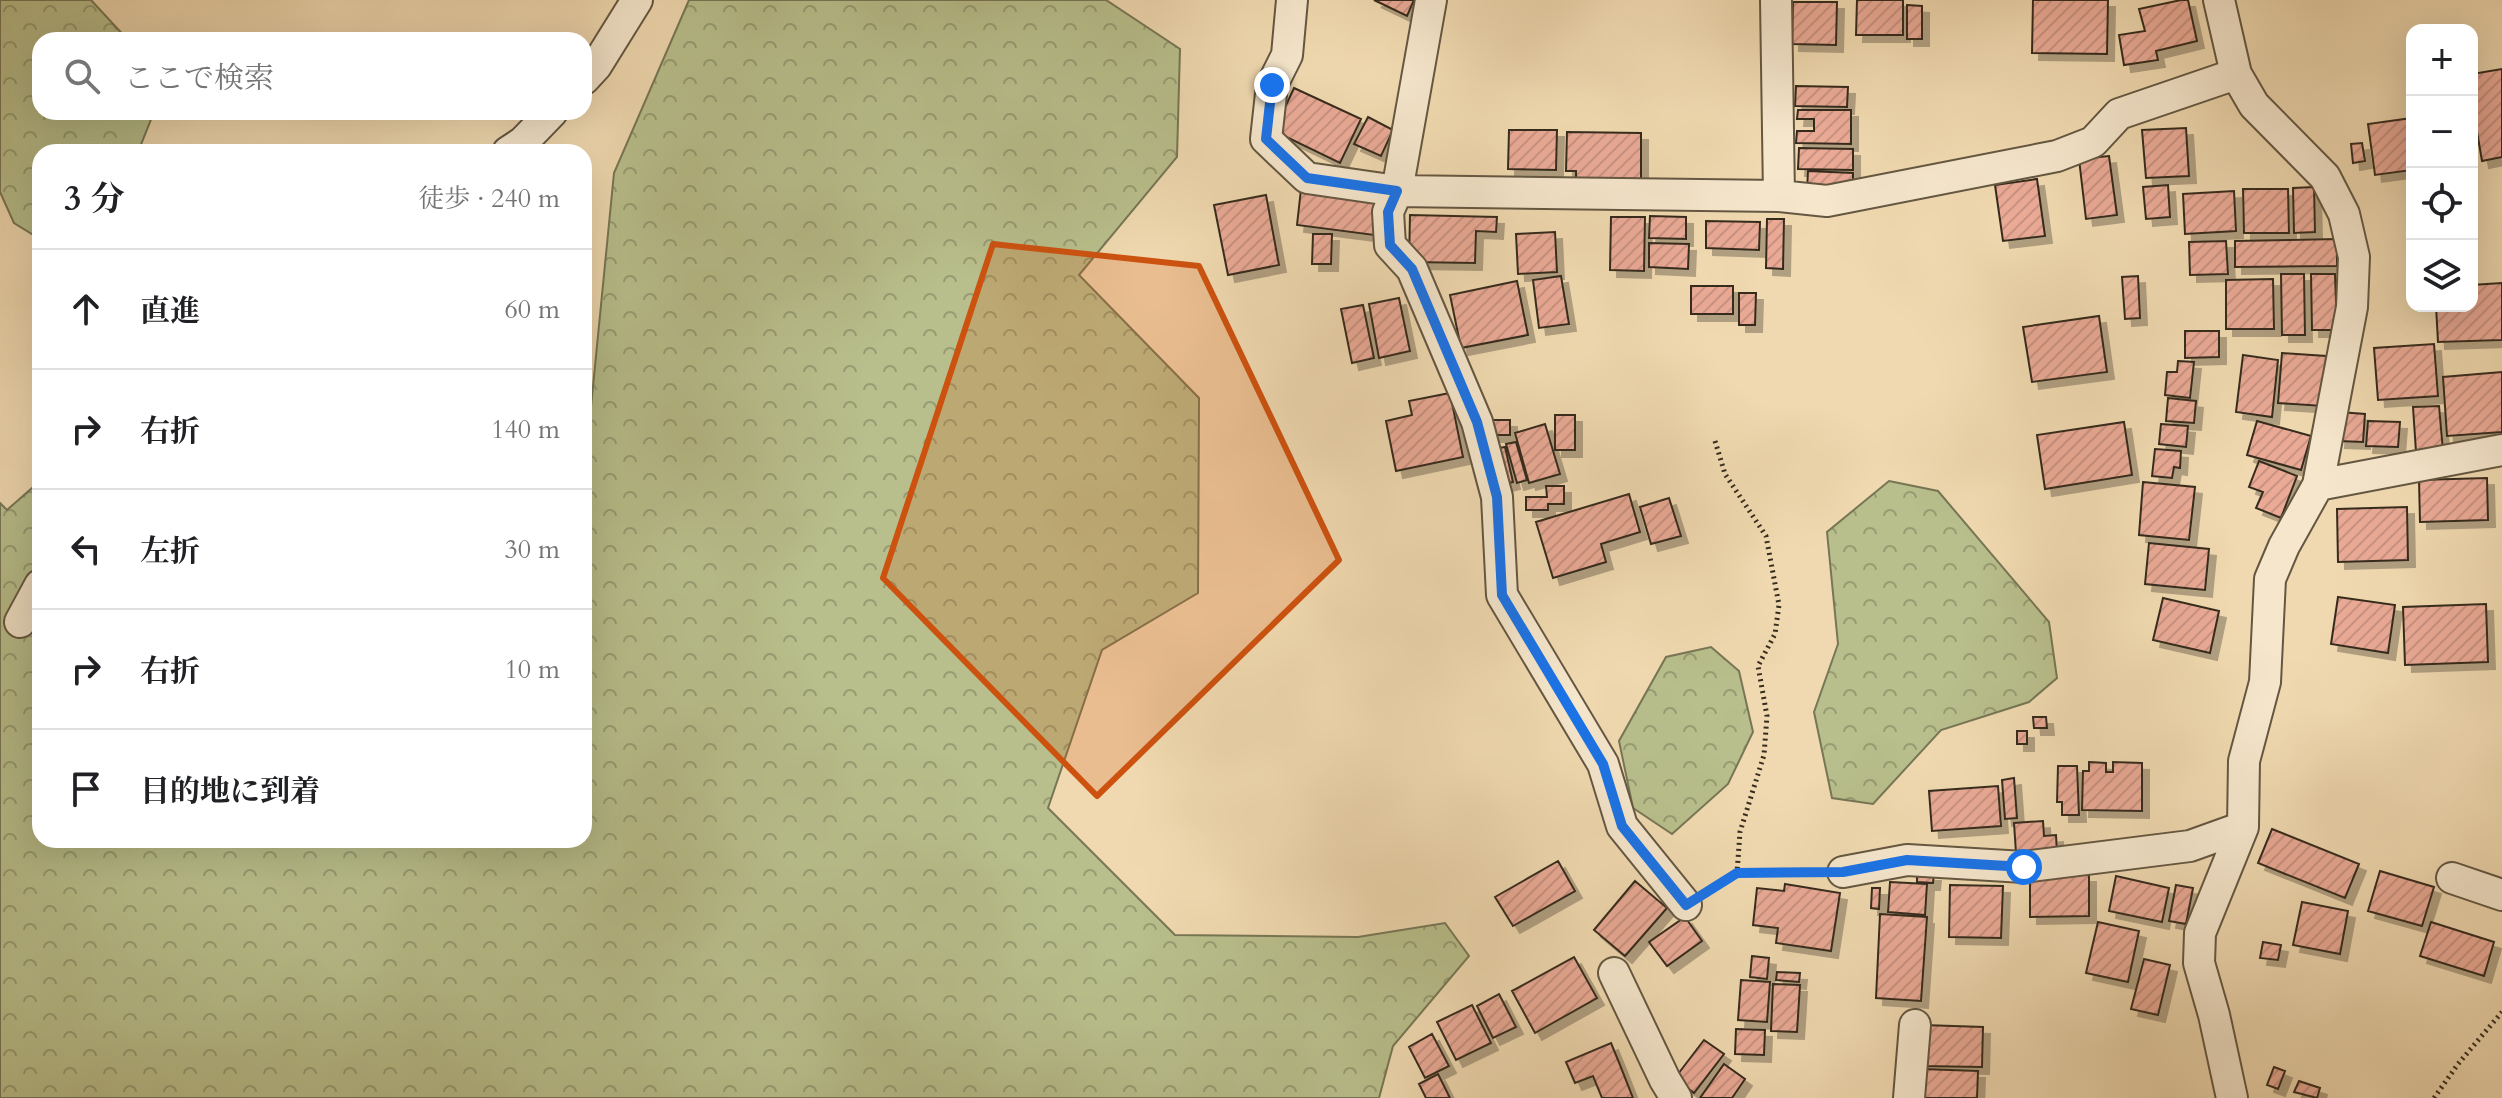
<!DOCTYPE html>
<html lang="ja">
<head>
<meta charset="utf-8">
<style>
  :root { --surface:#fff; --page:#f2f2f2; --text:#202124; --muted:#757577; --line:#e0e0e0 }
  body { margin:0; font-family:Cardo,"Noto Serif JP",serif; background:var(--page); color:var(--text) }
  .controls { position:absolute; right:24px; top:24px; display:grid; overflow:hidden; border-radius:16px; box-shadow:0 8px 32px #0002 }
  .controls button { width:72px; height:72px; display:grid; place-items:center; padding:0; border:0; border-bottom:2px solid var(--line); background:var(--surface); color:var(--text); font:40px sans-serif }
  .stop { position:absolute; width:24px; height:24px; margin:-18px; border:6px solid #1a73e8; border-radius:50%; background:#fff }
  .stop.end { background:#1a73e8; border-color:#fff; box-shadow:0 2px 8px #0008 }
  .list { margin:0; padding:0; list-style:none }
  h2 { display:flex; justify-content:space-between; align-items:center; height:104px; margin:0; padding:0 32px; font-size:34px }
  h2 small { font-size:26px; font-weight:400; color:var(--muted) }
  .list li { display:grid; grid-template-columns:52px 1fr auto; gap:24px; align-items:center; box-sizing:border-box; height:120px; padding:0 32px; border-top:2px solid var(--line) }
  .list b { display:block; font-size:30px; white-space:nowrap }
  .list em { font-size:26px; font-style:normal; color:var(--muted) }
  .icon { flex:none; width:44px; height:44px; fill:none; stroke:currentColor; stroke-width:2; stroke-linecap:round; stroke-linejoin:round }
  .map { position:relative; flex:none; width:2502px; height:1098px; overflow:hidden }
  .search { position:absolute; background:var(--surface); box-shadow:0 8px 32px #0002; left:32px; top:32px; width:560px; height:88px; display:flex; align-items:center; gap:20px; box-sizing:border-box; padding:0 28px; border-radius:24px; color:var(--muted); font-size:30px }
  .panel { position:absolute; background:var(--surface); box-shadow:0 8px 32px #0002; left:32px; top:144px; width:560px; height:704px; border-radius:24px }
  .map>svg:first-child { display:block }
  .forest { fill:url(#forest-crowns); stroke:#777655; stroke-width:2 }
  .building { fill:url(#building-hatch); stroke:#362c1e; stroke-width:2; filter:url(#shadow) }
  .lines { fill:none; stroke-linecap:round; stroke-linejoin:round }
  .minor-casing { stroke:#645742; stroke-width:34 }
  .path { stroke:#362c1e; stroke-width:5; stroke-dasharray:2 4; stroke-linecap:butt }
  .minor { stroke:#f5e6cc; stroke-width:30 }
  .route { stroke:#1a73e8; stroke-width:10 }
  .marked { fill:#cd520f; fill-opacity:0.2; stroke:#cd520f; stroke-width:6; stroke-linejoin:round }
</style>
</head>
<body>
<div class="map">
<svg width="2502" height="1098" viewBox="0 0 2502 1098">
  <defs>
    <pattern id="forest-crowns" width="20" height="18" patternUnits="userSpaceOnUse" patternTransform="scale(2)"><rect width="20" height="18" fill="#b8bf8c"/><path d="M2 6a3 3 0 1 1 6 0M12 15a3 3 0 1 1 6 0" fill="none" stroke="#969b72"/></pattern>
    <pattern id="building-hatch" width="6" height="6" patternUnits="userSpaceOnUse" patternTransform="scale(2)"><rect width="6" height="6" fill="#eaaa96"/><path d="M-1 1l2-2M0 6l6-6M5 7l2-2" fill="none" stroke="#c99281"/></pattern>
    <filter id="shadow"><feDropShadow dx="7" dy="7" stdDeviation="0" flood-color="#0004"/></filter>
  </defs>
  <rect width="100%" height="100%" fill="#f0d9b0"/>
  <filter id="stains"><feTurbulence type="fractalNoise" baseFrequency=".0025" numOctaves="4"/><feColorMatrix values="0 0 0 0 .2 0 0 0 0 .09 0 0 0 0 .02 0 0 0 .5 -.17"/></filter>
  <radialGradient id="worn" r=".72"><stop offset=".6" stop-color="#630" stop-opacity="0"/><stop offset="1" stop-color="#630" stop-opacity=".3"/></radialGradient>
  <!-- forest -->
  <path class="forest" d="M 0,0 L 91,0 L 128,40 L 40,40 L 40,112 L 154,112 L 138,152 L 40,152 L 40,239 L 14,223 L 0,192 Z
    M 689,0 L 1106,0 L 1180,49 L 1177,157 L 1079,275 L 1199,398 L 1198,593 L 1102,650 L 1048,808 L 1175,935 L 1358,937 L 1445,923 L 1469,956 L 1393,1046 L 1379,1098 L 0,1098 L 0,503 L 7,510 L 40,481 L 40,840 L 584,840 L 584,428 L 589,427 L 614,173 Z
    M 1889,481 L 1938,491 L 2049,622 L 2057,678 L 2029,702 L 1941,730 L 1873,804 L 1832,798 L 1814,712 L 1838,644 L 1827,532 Z
    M 1711,647 L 1739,671 L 1753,732 L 1728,784 L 1672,834 L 1633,808 L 1619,741 L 1666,657 Z"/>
  <!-- building -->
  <path class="building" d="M 1374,0 L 1414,0 L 1407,16 Z
    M 1857,0 L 1903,0 L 1903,35 L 1856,35 Z
    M 2033,0 L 2108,0 L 2107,54 L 2032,53 Z
    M 2181,0 L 2188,0 L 2197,41 L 2156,51 L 2158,60 L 2124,65 L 2119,35 L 2145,31 L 2139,9 Z
    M 1793,2 L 1837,2 L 1836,45 L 1792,44 Z
    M 1907,5 L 1922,6 L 1922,39 L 1907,39 Z
    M 2502,69 L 2502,157 L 2482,161 L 2472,102 L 2472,74 Z
    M 1796,86 L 1848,87 L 1847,107 L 1795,106 Z
    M 1294,88 L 1361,119 L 1340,163 L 1274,131 Z
    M 1798,110 L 1851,110 L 1851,144 L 1796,143 L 1797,131 L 1814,131 L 1814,119 L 1797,119 Z
    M 1368,117 L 1393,130 L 1381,156 L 1354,144 Z
    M 2412,118 L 2412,170 L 2375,175 L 2368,124 Z
    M 2186,128 L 2189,176 L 2146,178 L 2142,130 Z
    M 1509,130 L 1557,130 L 1556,170 L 1508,169 Z
    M 1567,132 L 1641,133 L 1641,182 L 1576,181 L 1576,171 L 1566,171 Z
    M 2362,143 L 2365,161 L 2353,163 L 2351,144 Z
    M 1799,148 L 1853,149 L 1853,170 L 1798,169 Z
    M 2109,156 L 2117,215 L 2086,219 L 2079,159 Z
    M 1808,171 L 1853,173 L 1853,191 L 1807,191 Z
    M 2037,179 L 2045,236 L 2003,241 L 1995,185 Z
    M 2168,185 L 2170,217 L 2146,219 L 2143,187 Z
    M 2314,187 L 2315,232 L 2294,233 L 2293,188 Z
    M 1301,189 L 1379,198 L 1374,235 L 1297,225 Z
    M 2243,189 L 2288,189 L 2289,233 L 2244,233 Z
    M 2234,191 L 2236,231 L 2185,234 L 2183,194 Z
    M 1266,195 L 1279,265 L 1228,275 L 1214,205 Z
    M 1410,215 L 1497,217 L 1496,232 L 1476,231 L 1475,263 L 1409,262 Z
    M 1650,216 L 1686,217 L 1686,239 L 1649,238 Z
    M 1611,217 L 1645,217 L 1644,271 L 1610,270 Z
    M 1767,219 L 1784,219 L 1783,269 L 1766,268 Z
    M 1706,221 L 1760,222 L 1759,250 L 1706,248 Z
    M 1555,232 L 1557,272 L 1518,274 L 1516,234 Z
    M 1313,234 L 1332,234 L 1331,264 L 1312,264 Z
    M 2337,239 L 2337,266 L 2235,267 L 2235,241 Z
    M 2226,241 L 2228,274 L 2190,275 L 2189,242 Z
    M 1649,243 L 1689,244 L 1688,269 L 1649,267 Z
    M 2281,274 L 2304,274 L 2305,335 L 2282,335 Z
    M 2311,274 L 2335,274 L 2337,330 L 2312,330 Z
    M 1561,276 L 1569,324 L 1539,328 L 1533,280 Z
    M 2138,276 L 2140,318 L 2125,319 L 2122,277 Z
    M 2273,279 L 2274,329 L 2226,329 L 2226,280 Z
    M 1517,281 L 1528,335 L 1461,348 L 1450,295 Z
    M 2502,283 L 2502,340 L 2438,342 L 2436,306 L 2472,306 L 2472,285 Z
    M 1691,286 L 1733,286 L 1733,314 L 1691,314 Z
    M 1739,293 L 1756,293 L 1755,325 L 1739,325 Z
    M 1399,298 L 1410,351 L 1379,358 L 1369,304 Z
    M 1363,305 L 1374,358 L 1352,363 L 1341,309 Z
    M 2099,316 L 2107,372 L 2032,382 L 2023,327 Z
    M 2185,331 L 2219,331 L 2219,357 L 2185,358 Z
    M 2434,344 L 2438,396 L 2378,400 L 2374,348 Z
    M 2282,353 L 2326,356 L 2323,406 L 2278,403 Z
    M 2243,355 L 2278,360 L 2272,417 L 2236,412 Z
    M 2178,361 L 2194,362 L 2190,398 L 2165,395 L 2167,372 L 2177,372 Z
    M 2502,372 L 2502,432 L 2447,436 L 2443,377 Z
    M 1450,393 L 1463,457 L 1396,471 L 1386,421 L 1412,415 L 1409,401 Z
    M 2168,398 L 2196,401 L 2194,423 L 2166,421 Z
    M 2439,406 L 2443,451 L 2416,452 L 2413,407 Z
    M 2339,412 L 2365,414 L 2363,442 L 2338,441 Z
    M 1555,415 L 1575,415 L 1575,450 L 1555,450 Z
    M 1492,420 L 1510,420 L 1510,435 L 1492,435 Z
    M 2257,421 L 2311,436 L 2301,470 L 2247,455 Z
    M 2368,421 L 2400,422 L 2398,447 L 2366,446 Z
    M 2124,422 L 2132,475 L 2045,489 L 2037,435 Z
    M 1545,424 L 1560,474 L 1529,483 L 1515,433 Z
    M 2161,424 L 2188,426 L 2186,447 L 2159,444 Z
    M 1516,442 L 1527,480 L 1517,483 L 1506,444 Z
    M 1505,447 L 1513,482 L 1501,485 L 1493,449 Z
    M 2155,449 L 2181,451 L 2180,468 L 2174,467 L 2172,478 L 2152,476 Z
    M 2259,461 L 2297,476 L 2281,518 L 2256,508 L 2263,492 L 2249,487 Z
    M 2487,478 L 2488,520 L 2420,522 L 2419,480 Z
    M 2143,482 L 2195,487 L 2189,540 L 2139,535 Z
    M 1546,486 L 1564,486 L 1564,504 L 1548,504 L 1548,510 L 1526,510 L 1526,497 L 1547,497 Z
    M 1629,494 L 1640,532 L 1601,544 L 1606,562 L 1553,578 L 1536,522 Z
    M 1669,498 L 1681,536 L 1651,544 L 1640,507 Z
    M 2407,507 L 2408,560 L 2338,562 L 2337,509 Z
    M 2149,543 L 2209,549 L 2205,590 L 2145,584 Z
    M 2338,597 L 2395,605 L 2388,653 L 2331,644 Z
    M 2163,598 L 2219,611 L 2210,653 L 2153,640 Z
    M 2486,604 L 2488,662 L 2405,665 L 2403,607 Z
    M 2033,717 L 2046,717 L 2047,728 L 2034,728 Z
    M 2017,731 L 2027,731 L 2027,744 L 2017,744 Z
    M 2089,762 L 2106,763 L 2106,772 L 2113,772 L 2113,762 L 2142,763 L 2142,811 L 2082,810 L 2083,771 L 2089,771 Z
    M 2058,766 L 2077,766 L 2079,815 L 2062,815 L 2062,802 L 2057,802 Z
    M 2014,778 L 2017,818 L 2005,819 L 2002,780 Z
    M 1998,786 L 2001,826 L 1932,831 L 1929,791 Z
    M 2043,821 L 2044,836 L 2056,835 L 2057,854 L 2016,853 L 2014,823 Z
    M 2272,829 L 2359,864 L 2345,898 L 2258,863 Z
    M 1558,861 L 1575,891 L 1513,926 L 1495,897 Z
    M 2380,871 L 2434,887 L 2422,926 L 2368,911 Z
    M 1917,874 L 1934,874 L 1933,883 L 1917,882 Z
    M 2030,875 L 2089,875 L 2089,916 L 2030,917 Z
    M 2116,876 L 2169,888 L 2162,922 L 2109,911 Z
    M 1635,881 L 1667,908 L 1625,956 L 1594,930 Z
    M 1890,882 L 1927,884 L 1925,915 L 1888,912 Z
    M 1785,884 L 1840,893 L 1831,951 L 1776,943 L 1778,928 L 1753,925 L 1757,888 L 1784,891 Z
    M 1950,885 L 2003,886 L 2001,938 L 1949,937 Z
    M 2176,885 L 2193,888 L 2186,924 L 2169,921 Z
    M 1872,888 L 1880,888 L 1879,909 L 1871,908 Z
    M 2302,902 L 2348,911 L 2340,954 L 2293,945 Z
    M 1880,914 L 1927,917 L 1921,1001 L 1876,998 Z
    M 1685,917 L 1702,941 L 1667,966 L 1649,942 Z
    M 2098,922 L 2139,931 L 2128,982 L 2086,973 Z
    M 2431,922 L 2494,942 L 2484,976 L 2420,956 Z
    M 2263,942 L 2281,945 L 2278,960 L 2260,958 Z
    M 1752,956 L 1769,958 L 1767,979 L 1750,977 Z
    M 1574,957 L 1597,998 L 1535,1033 L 1512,991 Z
    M 2144,959 L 2170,965 L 2158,1015 L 2131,1009 Z
    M 1777,972 L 1800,973 L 1799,982 L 1776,980 Z
    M 1741,980 L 1770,982 L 1767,1022 L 1738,1020 Z
    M 1773,984 L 1800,985 L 1797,1032 L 1771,1031 Z
    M 1499,994 L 1516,1027 L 1493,1038 L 1477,1006 Z
    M 1472,1005 L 1491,1043 L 1456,1060 L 1437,1022 Z
    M 1923,1025 L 1983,1027 L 1982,1067 L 1921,1066 Z
    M 1736,1029 L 1765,1030 L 1764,1055 L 1735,1054 Z
    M 1432,1034 L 1449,1066 L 1425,1078 L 1409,1047 Z
    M 1704,1040 L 1724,1054 L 1694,1093 L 1675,1078 Z
    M 1611,1043 L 1620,1065 L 1633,1098 L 1602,1098 L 1593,1076 L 1575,1083 L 1566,1062 Z
    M 1724,1064 L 1745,1079 L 1732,1098 L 1700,1098 Z
    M 2274,1067 L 2285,1071 L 2278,1089 L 2267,1085 Z
    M 1922,1069 L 1978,1071 L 1977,1098 L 1921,1098 Z
    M 1438,1074 L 1450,1098 L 1426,1098 L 1419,1084 Z
    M 2299,1081 L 2320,1088 L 2317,1098 L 2294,1092 Z"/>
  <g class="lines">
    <defs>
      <path id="minor" d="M 1292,0 L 1287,55 L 1272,85 L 1266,139 L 1307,178 L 1397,191 L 1779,196 L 1827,201 L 2057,156 L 2093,142 L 2119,114 L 2236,74
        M 1431,0 L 1397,191 L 1388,212 L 1390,245 L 1412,269 L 1477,422 L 1497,497 L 1502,595 L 1603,764 L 1622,826 L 1686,905
        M 1776,0 L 1779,196
        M 2219,0 L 2236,74 L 2254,105 L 2325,177 L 2344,214 L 2354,257 L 2352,307 L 2318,485 L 2284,546 L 2270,579 L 2265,682 L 2244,761 L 2243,827 L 2200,933 L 2199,963 L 2214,1015 L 2232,1098
        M 584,79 L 596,66 L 637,0
        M 508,152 L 523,142 L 552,112
        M 2318,485 L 2502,450
        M 20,622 L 40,585
        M 1843,872 L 1907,860 L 2024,867 L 2190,846 L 2243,827
        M 2452,878 L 2502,895
        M 1614,973 L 1665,1080 L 1676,1098
        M 1909,1098 L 1915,1025"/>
    </defs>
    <!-- minor casing -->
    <use href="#minor" class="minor-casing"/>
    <!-- path -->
    <path class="path" d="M 1715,441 L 1725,474 L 1766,536 L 1779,605 L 1775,634 L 1758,666 L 1767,716 L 1764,755 L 1740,832 L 1737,873
      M 1714,888 L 1737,873 L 1812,873
      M 2434,1098 L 2458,1064 L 2502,1012"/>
    <!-- minor -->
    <use href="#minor" class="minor"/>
  </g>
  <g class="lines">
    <!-- route -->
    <path class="route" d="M 1272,85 L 1266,139 L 1307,178 L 1397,191 L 1388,212 L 1390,245 L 1412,269 L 1477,422 L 1497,497 L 1502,595 L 1603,764 L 1622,826 L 1686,905 L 1737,873 L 1843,872 L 1907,860 L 2024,867"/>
  </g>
  <!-- marked area -->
  <path class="marked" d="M 993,244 L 1199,266 L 1339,560 L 1097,796 L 883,578 Z"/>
  <rect width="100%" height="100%" filter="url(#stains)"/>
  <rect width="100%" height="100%" fill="url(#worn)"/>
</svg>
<div class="controls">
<button>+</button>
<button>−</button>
<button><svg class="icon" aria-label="locate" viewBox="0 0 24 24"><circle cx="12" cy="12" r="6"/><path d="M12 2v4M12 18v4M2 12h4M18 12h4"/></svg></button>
<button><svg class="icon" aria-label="layers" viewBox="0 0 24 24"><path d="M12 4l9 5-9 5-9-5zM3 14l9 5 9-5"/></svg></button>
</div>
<div class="stop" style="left:2024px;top:867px"></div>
<div class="stop end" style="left:1272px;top:85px"></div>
<div class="search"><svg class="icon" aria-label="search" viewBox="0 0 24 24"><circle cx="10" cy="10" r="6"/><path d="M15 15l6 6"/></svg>ここで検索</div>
<section class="panel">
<h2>3 分<small>徒歩 · 240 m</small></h2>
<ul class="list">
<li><svg class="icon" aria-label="ahead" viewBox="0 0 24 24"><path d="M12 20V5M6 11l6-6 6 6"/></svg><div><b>直進</b></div><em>60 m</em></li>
<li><svg class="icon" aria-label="right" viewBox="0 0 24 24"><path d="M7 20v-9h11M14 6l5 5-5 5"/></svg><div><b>右折</b></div><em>140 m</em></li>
<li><svg class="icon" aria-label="left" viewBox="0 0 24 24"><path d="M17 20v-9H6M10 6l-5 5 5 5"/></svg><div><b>左折</b></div><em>30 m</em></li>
<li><svg class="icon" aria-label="right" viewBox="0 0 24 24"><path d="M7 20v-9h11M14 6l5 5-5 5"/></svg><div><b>右折</b></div><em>10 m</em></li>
<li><svg class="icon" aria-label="arrive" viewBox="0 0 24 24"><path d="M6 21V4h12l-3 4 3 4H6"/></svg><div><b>目的地に到着</b></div></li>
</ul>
</section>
</div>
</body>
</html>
